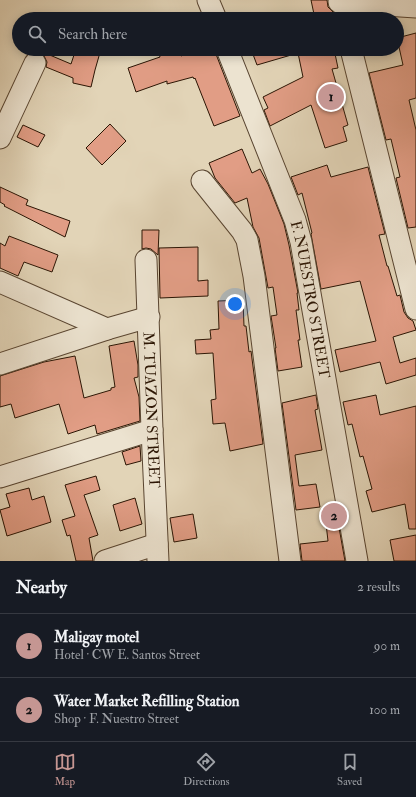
<!DOCTYPE html>
<html lang="en">
<head>
<meta charset="utf-8">
<style>
  :root { --surface:#171b24; --page:#242831; --text:#f1f3f6; --muted:#9ea1a6; --line:#363941; --accent:#c59692 }
  body { margin:0; font-family:"IM FELL Double Pica",serif; background:var(--page); color:var(--text) }
  .you { position:absolute; left:235px; top:304px; width:14px; height:14px; margin:-10px; border:3px solid #fff; border-radius:50%; background:#1a73e8; box-shadow:0 0 0 6px #1a73e833 }
  .badge { display:grid; place-items:center; width:26px; height:26px; border-radius:50%; background:var(--accent); color:#111; font-size:13px; font-weight:700 }
  .pin { position:absolute; translate:-50% -50%; border:2px solid #fff; box-shadow:0 1px 4px #0006 }
  .list { margin:0; padding:0; list-style:none }
  h2 { display:flex; justify-content:space-between; align-items:center; height:52px; margin:0; padding:0 16px; font-size:17px }
  h2 small { font-size:13px; font-weight:400; color:var(--muted) }
  .list li { display:grid; grid-template-columns:26px 1fr auto; gap:12px; align-items:center; box-sizing:border-box; height:64px; padding:0 16px; border-top:1px solid var(--line) }
  .list b { display:block; font-size:15px; white-space:nowrap }
  .list p { margin:0; font-size:13px; white-space:nowrap; color:var(--muted) }
  .list em { font-size:13px; font-style:normal; color:var(--muted) }
  .icon { flex:none; width:22px; height:22px; fill:none; stroke:currentColor; stroke-width:2; stroke-linecap:round; stroke-linejoin:round }
  .map { position:relative; flex:none; width:416px; height:561px; overflow:hidden }
  .search { position:absolute; background:var(--surface); box-shadow:0 2px 10px #0003; left:12px; right:12px; top:12px; height:44px; display:flex; align-items:center; gap:10px; box-sizing:border-box; padding:0 14px; border-radius:22px; color:var(--muted); font-size:15px }
  .sheet { height:180px; background:var(--surface) }
  nav { display:flex; justify-content:space-around; align-items:center; box-sizing:border-box; height:56px; border-top:1px solid var(--line); background:var(--surface); font-size:11px; color:var(--muted) }
  nav a { display:grid; justify-items:center; gap:2px }
  nav .on { color:var(--accent) }
  .map>svg:first-child { display:block }
  .building { fill:#e19d85; stroke:#2b1504 }
  .lines { fill:none; stroke-linecap:round; stroke-linejoin:round }
  .minor-casing { stroke:#594531; stroke-width:23 }
  .minor { stroke:#ece3d0; stroke-width:21 }
  .labels { text-anchor:middle; stroke-width:3.5; stroke-linejoin:round; paint-order:stroke }
  .street-label { font-size:15px; fill:#2b1504; stroke:#ece3d0 }
</style>
</head>
<body>
<div class="map">
<svg width="416" height="561" viewBox="0 0 416 561">
  <rect width="100%" height="100%" fill="#e2d4b7"/>
  <filter id="stains"><feTurbulence type="fractalNoise" baseFrequency=".005" numOctaves="4"/><feColorMatrix values="0 0 0 0 .2 0 0 0 0 .09 0 0 0 0 .02 0 0 0 .5 -.17"/></filter>
  <radialGradient id="worn" r=".72"><stop offset=".6" stop-color="#630" stop-opacity="0"/><stop offset="1" stop-color="#630" stop-opacity=".3"/></radialGradient>
  <!-- building -->
  <path class="building" d="M 311,0 L 327,0 L 328,7 L 333,12 L 335,19 L 315,19 Z
    M 416,33 L 416,98 L 409,100 L 416,130 L 416,227 L 408,228 L 396,178 L 400,177 L 391,139 L 386,140 L 369,73 L 403,65 L 397,38 Z
    M 76,49 L 101,49 L 95,70 L 91,87 L 73,83 L 73,78 L 46,67 L 47,62 L 44,56 L 45,53 L 71,64 Z
    M 158,49 L 176,49 L 177,53 L 180,53 L 181,56 L 199,49 L 214,49 L 240,116 L 214,126 L 195,78 L 194,79 L 193,77 L 167,84 L 167,81 L 136,92 L 128,68 L 160,57 Z
    M 251,49 L 334,49 L 338,68 L 332,69 L 348,125 L 343,127 L 347,141 L 325,148 L 311,105 L 270,126 L 264,110 L 268,108 L 263,97 L 303,77 L 298,53 L 257,65 Z
    M 110,124 L 126,141 L 102,165 L 86,148 Z
    M 23,125 L 45,135 L 38,147 L 17,137 Z
    M 242,149 L 252,173 L 260,169 L 268,184 L 284,224 L 289,245 L 298,293 L 297,293 L 299,310 L 296,310 L 300,340 L 298,340 L 302,367 L 278,371 L 275,348 L 276,348 L 271,316 L 277,315 L 273,287 L 268,288 L 259,238 L 253,227 L 247,198 L 235,203 L 215,178 L 209,163 Z
    M 327,165 L 331,177 L 368,167 L 385,234 L 379,235 L 387,266 L 388,266 L 397,296 L 400,295 L 404,312 L 408,318 L 413,321 L 416,330 L 393,337 L 400,363 L 416,358 L 416,375 L 386,384 L 380,362 L 340,372 L 335,350 L 376,341 L 360,281 L 321,289 L 311,234 L 312,233 L 302,193 L 298,195 L 291,177 Z
    M 0,187 L 28,200 L 26,205 L 70,221 L 65,237 L 4,206 L 5,205 L 0,202 Z
    M 142,230 L 159,230 L 158,255 L 151,249 L 146,248 L 142,249 Z
    M 9,236 L 58,255 L 52,272 L 24,262 L 18,276 L 0,268 L 0,243 L 5,246 Z
    M 198,247 L 198,281 L 208,280 L 208,296 L 160,298 L 159,248 Z
    M 243,300 L 244,326 L 246,326 L 249,352 L 251,351 L 263,444 L 230,451 L 225,423 L 213,424 L 211,400 L 216,399 L 213,353 L 196,354 L 195,340 L 211,339 L 210,330 L 219,329 L 218,301 Z
    M 134,341 L 138,365 L 138,377 L 134,378 L 139,397 L 140,421 L 97,434 L 95,425 L 68,434 L 59,404 L 15,418 L 11,404 L 0,407 L 0,376 L 44,362 L 75,356 L 84,398 L 111,390 L 111,388 L 115,387 L 109,346 Z
    M 316,395 L 318,409 L 315,410 L 322,450 L 295,455 L 299,486 L 316,484 L 320,507 L 296,510 L 282,403 Z
    M 376,395 L 380,415 L 416,406 L 416,529 L 409,529 L 405,504 L 372,512 L 366,491 L 372,489 L 363,456 L 360,457 L 352,424 L 348,425 L 343,402 Z
    M 140,446 L 141,461 L 126,465 L 122,452 Z
    M 96,476 L 100,490 L 84,495 L 98,535 L 89,538 L 93,561 L 76,561 L 70,535 L 67,536 L 62,520 L 75,516 L 65,485 Z
    M 29,488 L 32,500 L 44,496 L 51,522 L 7,536 L 0,510 L 10,507 L 6,494 Z
    M 135,498 L 142,524 L 120,531 L 113,505 Z
    M 335,505 L 345,561 L 302,561 L 300,544 L 328,541 L 324,506 Z
    M 193,514 L 197,538 L 174,542 L 170,518 Z
    M 416,535 L 416,561 L 394,561 L 390,540 Z"/>
  <g class="lines">
    <defs>
      <g id="minor">
        <path d="M 208,0 L 216,19"/>
        <path d="M 339,2 L 416,7"/>
        <path id="s1" d="M 227,49 L 295,220 L 301,242 L 357,561"/>
        <path d="M 351,49 L 416,309"/>
        <path d="M 0,138 L 35,63"/>
        <path d="M 202,181 L 242,231 L 247,240 L 254,276 L 290,561"/>
        <path id="s2" d="M 146,260 L 152,430 L 158,561"/>
        <path d="M 0,282 L 107,329"/>
        <path d="M 0,364 L 107,329 L 149,317"/>
        <path d="M 0,477 L 152,430"/>
        <path d="M 105,561 L 157,544"/>
      </g>
    </defs>
    <!-- minor casing -->
    <use href="#minor" class="minor-casing"/>
    <!-- minor -->
    <use href="#minor" class="minor"/>
  </g>
  <g class="labels">
    <!-- street labels -->
    <g class="street-label">
      <text dy="5" stroke="none"><textPath href="#s1" startOffset="265">F. NUESTRO STREET</textPath></text>
      <text dy="5" stroke="none"><textPath href="#s2" startOffset="150">M. TUAZON STREET</textPath></text>
    </g>
  </g>
  <rect width="100%" height="100%" filter="url(#stains)"/>
  <rect width="100%" height="100%" fill="url(#worn)"/>
</svg>
<div class="you"></div>
<div class="pin badge" style="left:331px;top:97px">1</div>
<div class="pin badge" style="left:334px;top:516px">2</div>
<div class="search"><svg class="icon" aria-label="search" viewBox="0 0 24 24"><circle cx="10" cy="10" r="6"/><path d="M15 15l6 6"/></svg>Search here</div>
</div>
<section class="sheet">
<h2>Nearby<small>2 results</small></h2>
<ul class="list">
<li><span class="badge">1</span><div><b>Maligay motel</b><p>Hotel · CW E. Santos Street</p></div><em>90 m</em></li>
<li><span class="badge">2</span><div><b>Water Market Refilling Station</b><p>Shop · F. Nuestro Street</p></div><em>100 m</em></li>
</ul>
</section>
<nav>
<a class="on"><svg class="icon" aria-label="map" viewBox="0 0 24 24"><path d="M3 6l6-2 6 2 6-2v14l-6 2-6-2-6 2zM9 4v14M15 6v14"/></svg>Map</a>
<a><svg class="icon" aria-label="directions" viewBox="0 0 24 24"><path d="M12 3l9 9-9 9-9-9zM9 14v-3h6M13 9l2 2-2 2"/></svg>Directions</a>
<a><svg class="icon" aria-label="saved" viewBox="0 0 24 24"><path d="M7 4h10v16l-5-4-5 4z"/></svg>Saved</a>
</nav>
</body>
</html>
